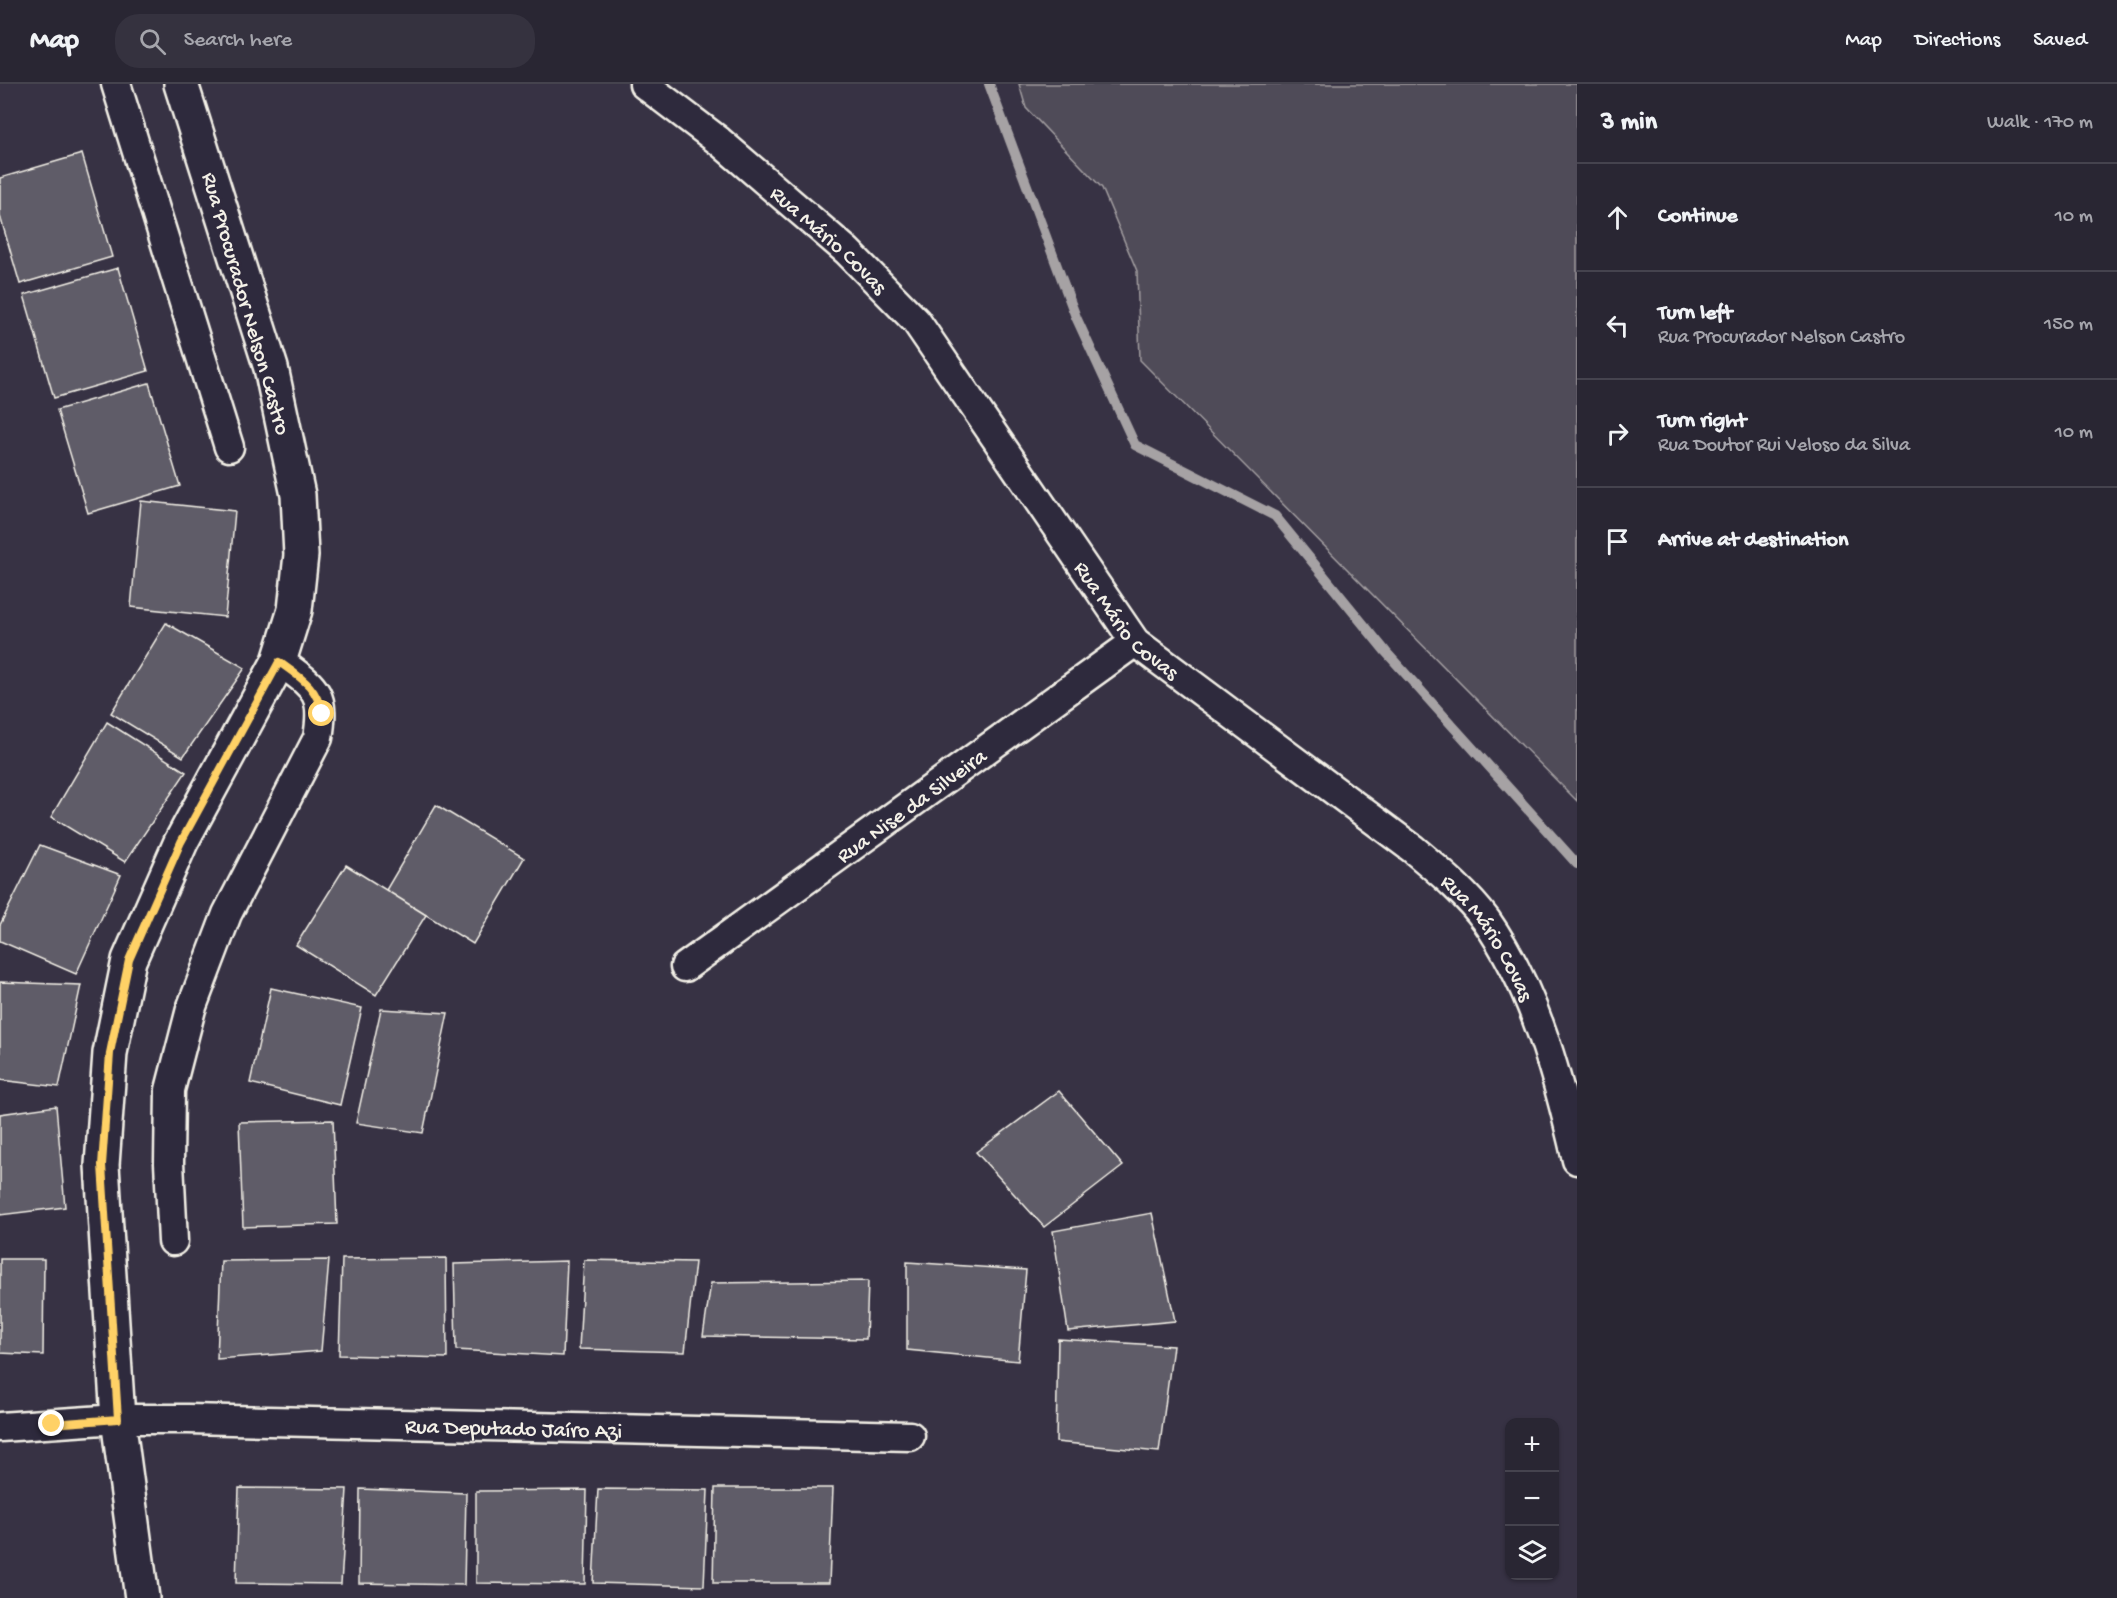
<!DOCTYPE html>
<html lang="en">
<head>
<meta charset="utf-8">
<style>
  :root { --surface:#292633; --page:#35323f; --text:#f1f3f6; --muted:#a5a5ac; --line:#45434e }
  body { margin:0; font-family:"Gochi Hand",sans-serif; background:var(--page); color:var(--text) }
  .controls { position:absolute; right:18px; bottom:18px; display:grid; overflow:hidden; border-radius:12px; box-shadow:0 2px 4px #0004 }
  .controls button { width:54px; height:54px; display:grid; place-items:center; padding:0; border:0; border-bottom:2px solid var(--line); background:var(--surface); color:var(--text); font:30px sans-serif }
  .stop { position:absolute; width:18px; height:18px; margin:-14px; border:4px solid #ffd166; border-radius:50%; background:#fff }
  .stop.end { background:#ffd166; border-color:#fff; box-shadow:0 2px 6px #0008 }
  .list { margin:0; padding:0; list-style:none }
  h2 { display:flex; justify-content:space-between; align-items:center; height:78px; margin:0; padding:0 24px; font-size:26px }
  h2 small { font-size:20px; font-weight:400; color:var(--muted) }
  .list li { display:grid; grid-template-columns:39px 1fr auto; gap:18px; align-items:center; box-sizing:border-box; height:108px; padding:0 24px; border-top:2px solid var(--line) }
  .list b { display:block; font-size:22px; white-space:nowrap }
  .list p { margin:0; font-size:20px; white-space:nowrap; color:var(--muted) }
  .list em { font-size:20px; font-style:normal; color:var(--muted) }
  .icon { flex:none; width:33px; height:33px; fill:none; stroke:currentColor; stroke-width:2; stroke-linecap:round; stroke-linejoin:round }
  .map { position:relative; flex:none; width:1577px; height:1514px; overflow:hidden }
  header { display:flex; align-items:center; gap:36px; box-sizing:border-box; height:84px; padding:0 30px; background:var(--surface); border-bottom:2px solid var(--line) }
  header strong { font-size:28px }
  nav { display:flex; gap:33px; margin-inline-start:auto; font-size:21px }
  .search { width:420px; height:54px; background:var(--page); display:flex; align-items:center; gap:15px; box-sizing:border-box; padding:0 21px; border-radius:24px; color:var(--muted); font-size:22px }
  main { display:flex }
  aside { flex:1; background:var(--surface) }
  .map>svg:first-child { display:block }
  .green { fill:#504b59; stroke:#a29ea0; stroke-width:1.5 }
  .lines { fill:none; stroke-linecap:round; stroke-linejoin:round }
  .stream { stroke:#a6a2a4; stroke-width:10 }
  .building { fill:#5f5c67; stroke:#f4f1e8; stroke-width:1.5 }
  .street-casing { stroke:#f4f1e8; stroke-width:33 }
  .secondary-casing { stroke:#f4f1e8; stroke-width:38 }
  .street { stroke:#2f2a3d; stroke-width:28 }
  .secondary { stroke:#2f2a3d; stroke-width:33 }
  .route { stroke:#ffd166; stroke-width:8 }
  .labels { text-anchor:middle; stroke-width:5; stroke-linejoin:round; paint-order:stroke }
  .street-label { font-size:22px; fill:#f4f1e8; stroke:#2f2a3d }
</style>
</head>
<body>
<header>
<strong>Map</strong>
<div class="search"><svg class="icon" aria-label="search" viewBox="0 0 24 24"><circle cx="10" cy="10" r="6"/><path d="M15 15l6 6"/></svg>Search here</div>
<nav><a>Map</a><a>Directions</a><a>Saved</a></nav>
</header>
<main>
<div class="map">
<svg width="1577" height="1514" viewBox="0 0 1577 1514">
  <rect width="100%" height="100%" fill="#373244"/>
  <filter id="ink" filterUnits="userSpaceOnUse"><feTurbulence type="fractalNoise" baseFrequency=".0167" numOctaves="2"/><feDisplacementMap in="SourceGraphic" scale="12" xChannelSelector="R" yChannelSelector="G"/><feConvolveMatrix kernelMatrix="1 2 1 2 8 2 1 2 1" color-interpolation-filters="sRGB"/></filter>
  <g filter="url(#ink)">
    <!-- green -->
    <path class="green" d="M 1019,0 L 1577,0 L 1577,717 L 1140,276 L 1137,187 L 1102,104 L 1026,24 Z"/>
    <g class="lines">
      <!-- stream -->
      <path class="stream" d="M 989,0 L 1076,233 L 1135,361 L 1275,432 L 1386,568 L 1577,780"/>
    </g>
    <!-- building -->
    <path class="building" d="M 82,70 L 112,173 L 20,200 L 0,132 L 0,94 Z
      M 118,184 L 148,287 L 54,314 L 24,211 Z
      M 149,299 L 180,402 L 88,429 L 57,326 Z
      M 141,417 L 235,427 L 225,533 L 131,523 Z
      M 166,539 L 245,584 L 183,673 L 111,629 Z
      M 107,638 L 186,688 L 125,778 L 51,733 Z
      M 436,721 L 524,774 L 473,860 L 386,806 Z
      M 40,761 L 121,791 L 76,890 L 0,857 L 0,841 Z
      M 346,781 L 426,831 L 376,911 L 296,861 Z
      M 0,898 L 81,901 L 59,1003 L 0,996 Z
      M 271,904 L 362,924 L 340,1021 L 250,999 Z
      M 381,925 L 448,929 L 423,1049 L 356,1039 Z
      M 1059,1007 L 1123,1082 L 1044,1143 L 976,1068 Z
      M 56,1022 L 65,1123 L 0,1131 L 0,1030 Z
      M 333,1036 L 337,1140 L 243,1143 L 239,1038 Z
      M 1152,1129 L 1175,1237 L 1068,1247 L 1053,1147 Z
      M 446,1174 L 447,1274 L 339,1271 L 342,1175 Z
      M 0,1175 L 44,1175 L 43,1271 L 0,1269 Z
      M 329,1176 L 321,1267 L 217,1275 L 221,1177 Z
      M 584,1176 L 695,1178 L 685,1268 L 579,1265 Z
      M 567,1177 L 563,1272 L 456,1266 L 454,1180 Z
      M 907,1178 L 1026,1186 L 1018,1277 L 907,1266 Z
      M 868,1197 L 866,1255 L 703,1252 L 711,1199 Z
      M 1058,1255 L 1173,1262 L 1159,1368 L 1056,1358 Z
      M 239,1404 L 347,1405 L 341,1500 L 236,1499 Z
      M 715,1404 L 833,1404 L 829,1499 L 713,1499 Z
      M 360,1405 L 466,1409 L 464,1501 L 359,1499 Z
      M 598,1405 L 708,1406 L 704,1502 L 593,1499 Z
      M 587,1406 L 585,1500 L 476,1499 L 476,1407 Z"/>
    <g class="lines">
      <defs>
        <g id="street">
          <path d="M 116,0 L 229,363"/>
          <path id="s1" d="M 644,0 L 719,57 L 847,167 L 916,237 L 1135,558 L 1413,765 C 1439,787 1466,809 1486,836 C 1535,906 1558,993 1577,1076"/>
          <path id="s2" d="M 685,883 L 1135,558"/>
          <path d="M 173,1157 L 169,1079 L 170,1006 L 191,925 L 227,830 L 318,654 C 326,607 314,603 279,577"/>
          <path id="s3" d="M 0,1343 L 118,1335 L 188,1335 L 910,1352"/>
        </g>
        <path id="secondary" d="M 142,1514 L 118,1335 L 102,1081 L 110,969 L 129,876 L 181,758 L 279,577 L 295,526 L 301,471 L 298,411 L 271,284 L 181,0"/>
      </defs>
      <!-- street casing -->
      <use href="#street" class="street-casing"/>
      <!-- secondary casing -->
      <use href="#secondary" class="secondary-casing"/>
      <!-- street -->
      <use href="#street" class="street"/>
      <!-- secondary -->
      <use href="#secondary" class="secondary"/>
    </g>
  </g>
  <g class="lines" filter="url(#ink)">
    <!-- route -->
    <path class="route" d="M 52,1340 L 118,1335 L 102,1081 L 110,969 L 129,876 L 181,758 L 279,578 C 301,594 317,602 322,630"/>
  </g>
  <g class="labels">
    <!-- street labels -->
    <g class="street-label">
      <text dy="8" stroke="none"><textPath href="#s1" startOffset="242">Rua Mário Covas</textPath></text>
      <text transform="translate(248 219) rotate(74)" y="8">Rua Procurador Nelson Castro</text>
      <text dy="8" stroke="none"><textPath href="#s1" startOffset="728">Rua Mário Covas</textPath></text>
      <text dy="8" stroke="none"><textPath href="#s2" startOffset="278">Rua Nise da Silveira</textPath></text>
      <text dy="8" stroke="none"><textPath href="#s1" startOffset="1214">Rua Mário Covas</textPath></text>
      <text dy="8" stroke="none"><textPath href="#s3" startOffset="514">Rua Deputado Jaíro Azi</textPath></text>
    </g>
  </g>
</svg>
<div class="controls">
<button>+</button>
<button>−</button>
<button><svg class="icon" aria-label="layers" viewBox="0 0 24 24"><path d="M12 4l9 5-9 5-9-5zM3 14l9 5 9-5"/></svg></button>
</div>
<div class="stop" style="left:322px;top:630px"></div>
<div class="stop end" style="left:52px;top:1340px"></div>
</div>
<aside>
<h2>3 min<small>Walk · 170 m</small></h2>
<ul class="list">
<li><svg class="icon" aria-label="ahead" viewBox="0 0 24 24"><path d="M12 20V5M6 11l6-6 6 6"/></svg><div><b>Continue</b></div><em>10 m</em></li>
<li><svg class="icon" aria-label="left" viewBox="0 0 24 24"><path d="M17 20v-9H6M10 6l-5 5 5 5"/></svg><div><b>Turn left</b><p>Rua Procurador Nelson Castro</p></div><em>150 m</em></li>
<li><svg class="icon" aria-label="right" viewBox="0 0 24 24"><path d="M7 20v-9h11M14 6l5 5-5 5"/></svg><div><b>Turn right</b><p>Rua Doutor Rui Veloso da Silva</p></div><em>10 m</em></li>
<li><svg class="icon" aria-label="arrive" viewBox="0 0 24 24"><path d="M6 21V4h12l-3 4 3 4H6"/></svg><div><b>Arrive at destination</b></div></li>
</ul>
</aside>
</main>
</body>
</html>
